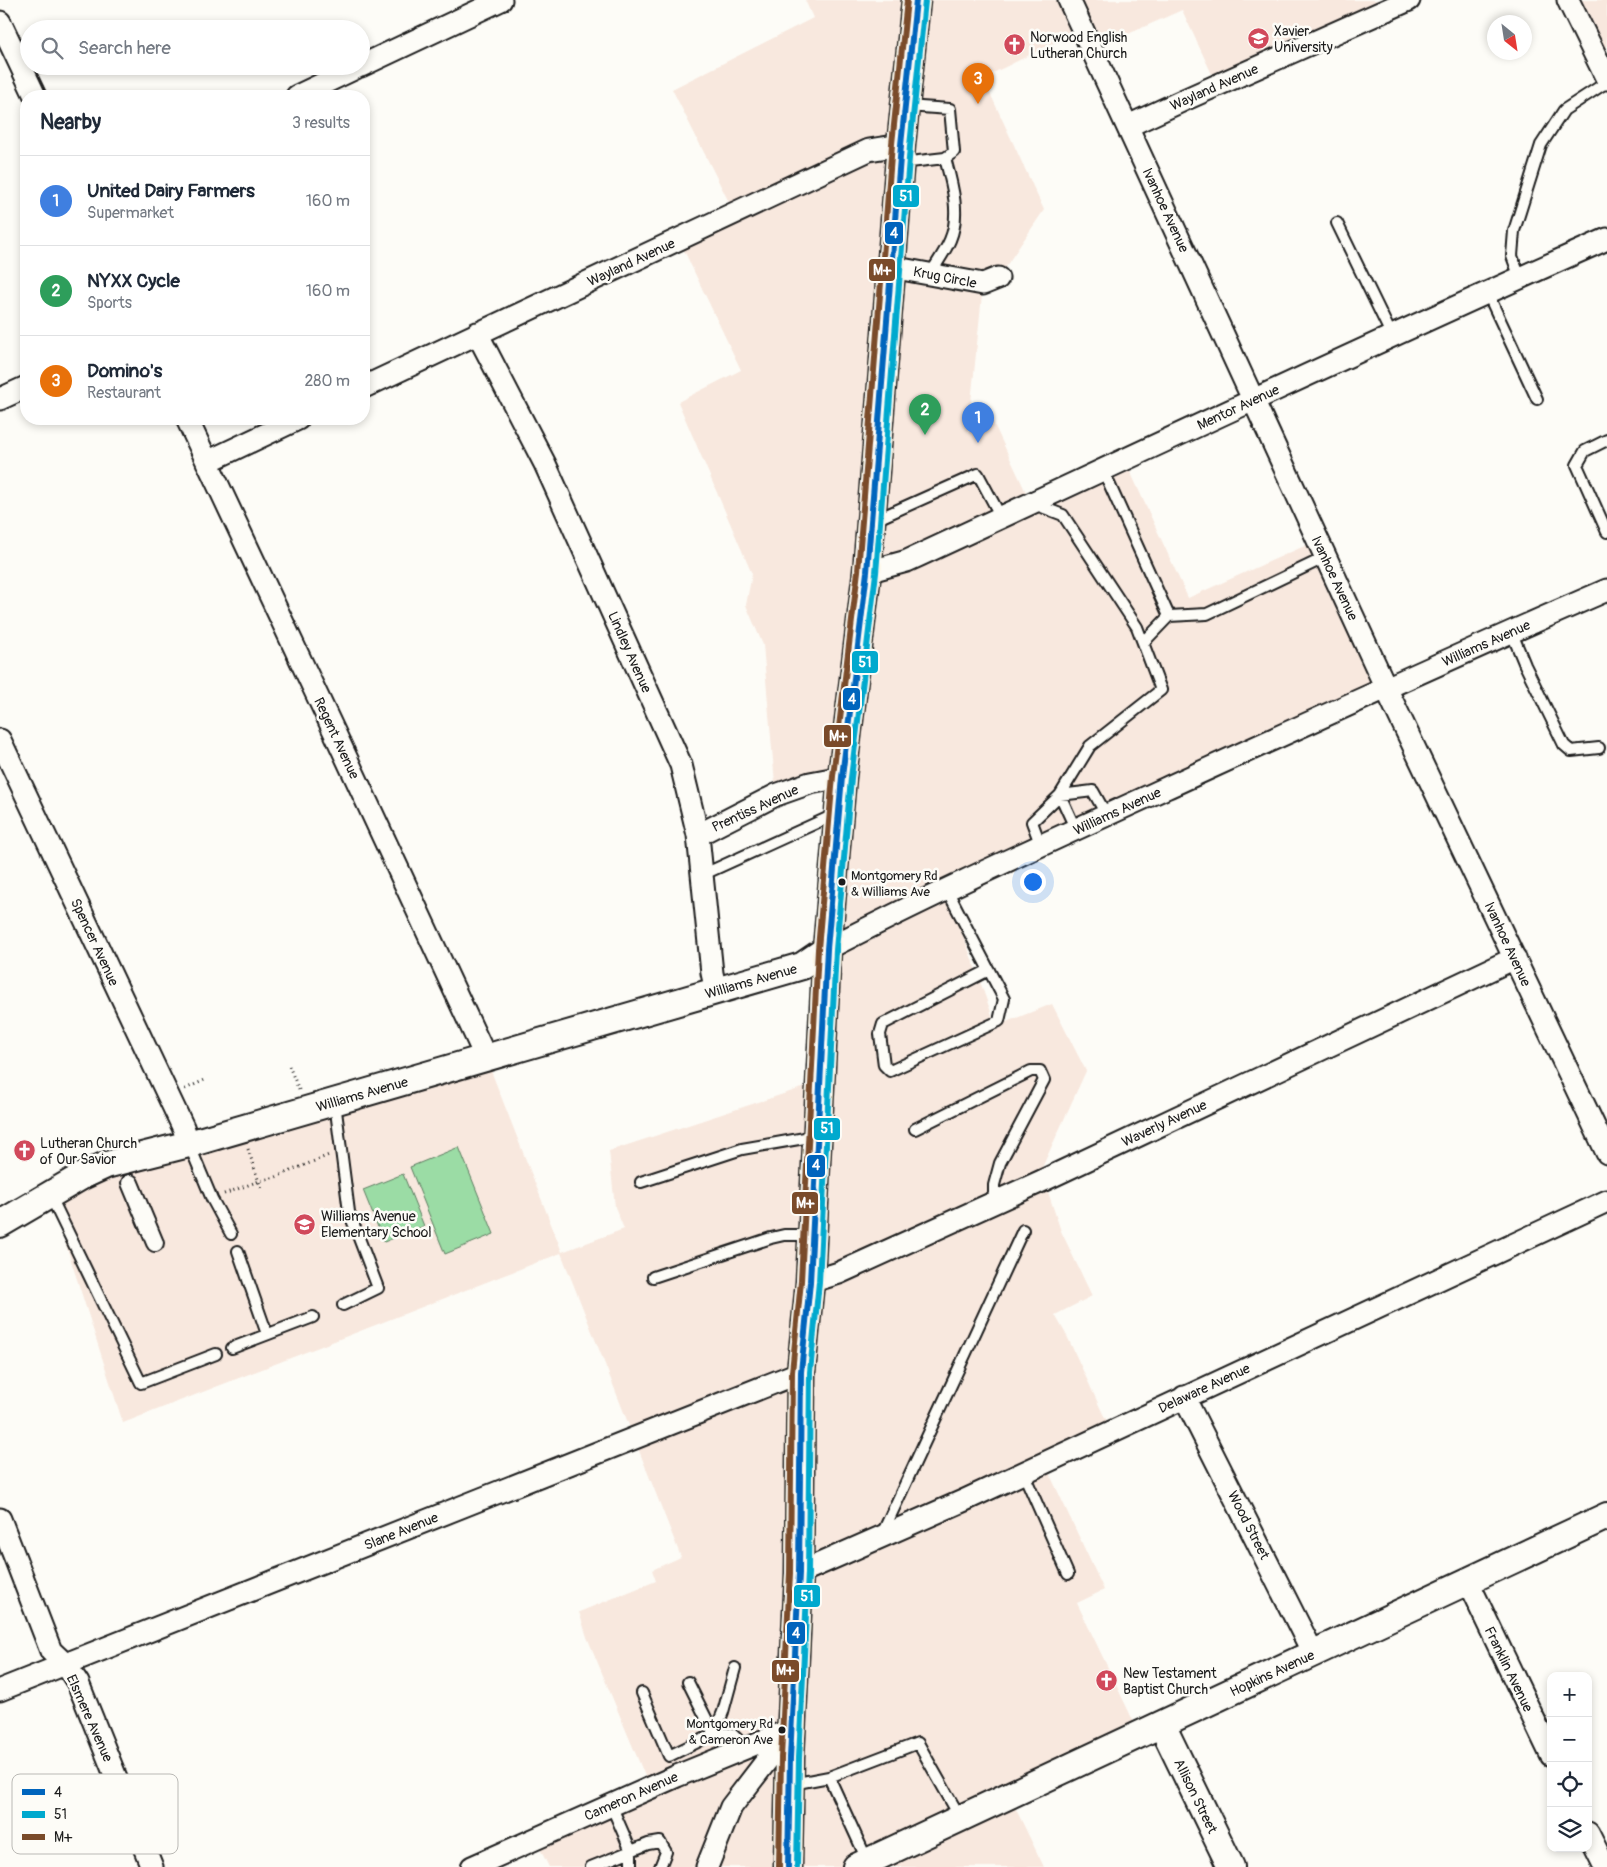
<!DOCTYPE html>
<html lang="en">
<head>
<meta charset="utf-8">
<style>
  :root { --surface:#fff; --page:#f6f6f7; --text:#1f2937; --muted:#747a83; --line:#e0e1e3; --accent:#1a73e8 }
  body { margin:0; font-family:Pangolin,sans-serif; background:var(--page); color:var(--text) }
  .controls { position:absolute; right:15px; bottom:15px; display:grid; overflow:hidden; border-radius:10px; box-shadow:0 2px 8px #0003 }
  .controls button { width:45px; height:45px; display:grid; place-items:center; padding:0; border:0; border-bottom:1px solid var(--line); background:var(--surface); color:var(--text); font:25px sans-serif }
  .compass { position:absolute; left:1487px; top:15px; width:45px; height:45px; border-radius:50%; background:var(--surface); box-shadow:0 2px 8px #0003; rotate:150deg }
  .you { position:absolute; left:1032px; top:881px; width:18px; height:18px; margin:-12px; border:4px solid #fff; border-radius:50%; background:#1a73e8; box-shadow:0 0 0 8px #1a73e833 }
  .badge { display:grid; place-items:center; width:32px; height:32px; border-radius:50%; background:var(--accent); color:#fff; font-size:16px; font-weight:700 }
  .pin { position:absolute; translate:-50% -41px; filter:drop-shadow(0 1px 2px #0008) }
  .pin::after { content:''; position:absolute; top:26px; width:18px; height:15px; background:inherit; clip-path:polygon(0 0,100% 0,50% 100%) }
  .list { margin:0; padding:0; list-style:none }
  h2 { display:flex; justify-content:space-between; align-items:center; height:65px; margin:0; padding:0 20px; font-size:21px }
  h2 small { font-size:16px; font-weight:400; color:var(--muted) }
  .list li { display:grid; grid-template-columns:32px 1fr auto; gap:15px; align-items:center; box-sizing:border-box; height:90px; padding:0 20px; border-top:1px solid var(--line) }
  .list b { display:block; font-size:19px; white-space:nowrap }
  .list p { margin:0; font-size:16px; white-space:nowrap; color:var(--muted) }
  .list em { font-size:16px; font-style:normal; color:var(--muted) }
  .icon { flex:none; width:28px; height:28px; fill:none; stroke:currentColor; stroke-width:2; stroke-linecap:round; stroke-linejoin:round }
  .map { position:relative; flex:none; width:1607px; height:1867px; overflow:hidden }
  .search { position:absolute; background:var(--surface); box-shadow:0 2px 8px #0003; left:20px; top:20px; width:350px; height:55px; display:flex; align-items:center; gap:12px; box-sizing:border-box; padding:0 18px; border-radius:28px; color:var(--muted); font-size:19px }
  .panel { position:absolute; background:var(--surface); box-shadow:0 2px 8px #0003; left:20px; top:90px; width:350px; height:335px; border-radius:20px }
  .map>svg:first-child { display:block }
  .built { fill:#f8e8de }
  .green { fill:#9bdca5; stroke:#5c7c60 }
  .lines { fill:none; stroke-linecap:round; stroke-linejoin:round }
  .service-casing { stroke:#1c1c1c; stroke-width:14 }
  .pedestrian-casing { stroke:#1c1c1c; stroke-width:20 }
  .minor-casing { stroke:#1c1c1c; stroke-width:25 }
  .tertiary-casing { stroke:#1c1c1c; stroke-width:30 }
  .primary-casing { stroke:#1c1c1c; stroke-width:31 }
  .path { stroke:#1c1c1c; stroke-width:3; stroke-dasharray:1 4; stroke-linecap:butt }
  .service { stroke:#fdfcf7; stroke-width:10 }
  .pedestrian { stroke:#fdfcf7; stroke-width:16 }
  .minor { stroke:#fdfcf7; stroke-width:21 }
  .tertiary { stroke:#fdfcf7; stroke-width:26 }
  .primary { stroke:#f9df96; stroke-width:28 }
  .bus-1-casing { stroke:#fdfcf7; stroke-width:10 }
  .bus-2-casing { stroke:#fdfcf7; stroke-width:10 }
  .bus-3-casing { stroke:#fdfcf7; stroke-width:10 }
  .bus-1 { stroke:#0065bd; stroke-width:6 }
  .bus-2 { stroke:#00a9ce; stroke-width:6 }
  .bus-3 { stroke:#7a4b2a; stroke-width:6 }
  .bus-dot { fill:#1c1c1c; stroke:#fdfcf7; stroke-width:2 }
  .labels { text-anchor:middle; stroke-width:5; stroke-linejoin:round; paint-order:stroke }
  .bus-label { font-size:13px; fill:#1c1c1c; stroke:#fdfcf7; text-anchor:start }
  .poi-label { font-size:14px; fill:#1c1c1c; stroke:#fdfcf7; text-anchor:start }
  .street-label { font-size:14px; fill:#1c1c1c; stroke:#fdfcf7 }
  .key { fill:#fdfcf7; stroke:#bab9b5; stroke-width:1 }
  .key-label { font-size:14px; fill:#1c1c1c }
  .line-badge { stroke:#fdfcf7; stroke-width:2 }
  .badge-label { font-size:14px; text-anchor:middle; font-weight:bold; fill:#fff }
</style>
</head>
<body>
<div class="map">
<svg width="1607" height="1867" viewBox="0 0 1607 1867">
  <rect width="100%" height="100%" fill="#fdfcf7"/>
  <filter id="ink" filterUnits="userSpaceOnUse"><feTurbulence type="fractalNoise" baseFrequency=".02" numOctaves="2"/><feDisplacementMap in="SourceGraphic" scale="10" xChannelSelector="R" yChannelSelector="G"/><feConvolveMatrix kernelMatrix="1 2 1 2 8 2 1 2 1" color-interpolation-filters="sRGB"/></filter>
  <g filter="url(#ink)">
    <!-- built -->
    <path class="built" d="M 805,0 L 1409,0 L 1217,85 L 1182,10 L 1092,50 L 1082,29 L 983,78 L 1044,210 L 998,278 L 983,285 L 968,432 L 992,420 L 1031,503 L 1125,460 L 1188,598 L 1318,540 L 1386,688 L 947,890 L 996,1026 L 1052,1004 L 1086,1071 L 1035,1183 L 1044,1180 L 1061,1231 L 1092,1296 L 1055,1315 L 1067,1336 L 1103,1414 L 1113,1431 L 1044,1462 L 1104,1590 L 1077,1603 L 1140,1735 L 1009,1795 L 1044,1867 L 549,1867 L 535,1839 L 650,1788 L 587,1637 L 579,1612 L 656,1581 L 652,1570 L 681,1557 L 561,1253 L 123,1423 L 50,1195 L 486,1058 L 562,1252 L 624,1229 L 615,1207 L 609,1151 L 820,1082 L 842,777 L 776,795 L 763,645 L 746,605 L 752,574 L 678,402 L 741,370 L 679,240 L 735,214 L 672,89 L 813,18 Z
      M 1568,0 L 1607,0 L 1607,79 Z"/>
    <!-- green -->
    <path class="green" d="M 459,1147 L 494,1234 L 445,1254 L 410,1167 Z
      M 403,1174 L 424,1226 L 384,1242 L 363,1190 Z"/>
    <g class="lines">
      <defs>
        <path id="service" d="M 901,163 L 945,158 L 954,152 L 950,109 L 906,106
          M 1337,223 L 1392,336
          M 930,274 C 937,263 945,252 950,240 C 961,214 952,184 945,158
          M 1520,278 L 1512,256 L 1514,231 L 1541,145 L 1564,110 L 1607,82
          M 1487,292 L 1537,399
          M 1607,440 L 1585,451 L 1577,465 L 1607,532
          M 1103,470 L 1169,616 L 1143,643
          M 1034,504 L 1063,515 L 1137,627 L 1161,690 L 1090,746 L 1060,795 L 1076,830
          M 873,521 L 978,474 L 1001,517
          M 1169,616 L 1207,614 L 1326,557
          M 1511,631 L 1525,665 L 1564,745 L 1571,751 L 1599,748
          M 1041,846 L 1032,822 L 1060,795 L 1093,791 L 1107,816
          M 702,875 L 836,814
          M 947,890 L 1004,999 L 999,1021 L 890,1071 L 884,1065 L 880,1034 L 883,1024 L 989,970
          M 335,1103 L 349,1212 L 378,1288 L 343,1305
          M 915,1129 L 1031,1071 L 1040,1071 L 1044,1080 L 1000,1163 L 994,1185 L 994,1202
          M 189,1144 L 212,1199 L 231,1234
          M 641,1182 L 742,1149 L 816,1136
          M 50,1195 L 141,1383 L 216,1354
          M 238,1251 L 267,1334
          M 653,1277 L 771,1238 L 784,1235 L 811,1235
          M 232,1348 L 313,1317
          M 1023,1472 L 1068,1574
          M 882,1534 L 1023,1230
          M 688,1682 L 714,1734 L 732,1734 L 746,1747
          M 642,1693 L 669,1756 L 714,1734 L 723,1712 L 735,1668
          M 829,1777 L 868,1862
          M 792,1784 L 829,1777 L 918,1743 L 960,1817
          M 611,1805 L 631,1851 L 648,1844 L 660,1842 L 666,1852 L 660,1867
          M 591,1867 L 631,1851 L 631,1867"/>
        <path id="pedestrian" d="M 130,1183 L 155,1243"/>
        <path id="minor" d="M 1069,0 L 1386,688 L 1607,1153
          M 1568,0 L 1607,79
          M 0,22 L 35,96
          M 361,66 L 501,0
          M 297,96 L 360,66
          M 1128,126 L 1184,100 L 1409,0
          M 891,267 L 983,284 L 998,278
          M 477,333 L 545,464 L 681,765 L 698,835 L 712,973 L 716,991
          M 364,387 L 869,150 L 901,145
          M 0,399 L 26,387
          M 187,419 L 332,727 L 486,1058
          M 207,462 L 298,419
          M 867,572 L 907,561 C 1140,453 1372,343 1607,239
          M 0,740 L 183,1127 L 189,1144
          M 698,835 L 776,795 L 810,783 L 842,777
          M 827,949 C 938,891 1053,840 1166,788 C 1313,721 1459,654 1607,590
          M 810,1282 L 839,1273 L 1044,1180 L 1515,958
          M 1184,1397 L 1313,1653
          M 0,1519 L 51,1651 L 66,1665 L 78,1683 L 152,1867
          M 799,1573 L 965,1500 L 1607,1201
          M 1468,1582 L 1551,1755
          M 0,1690 L 801,1372
          M 1588,1833 L 1605,1867
          M 472,1867 L 677,1776 L 792,1729
          M 707,1867 L 731,1807 L 791,1729"/>
        <path id="tertiary" d="M 0,1224 L 82,1176 L 106,1165 L 189,1144 L 802,966 L 827,949
          M 1162,1725 L 1231,1867
          M 856,1867 L 1607,1516"/>
        <path id="primary" d="M 788,1867 L 790,1758 L 799,1573 L 801,1372 L 810,1282 L 827,949 L 842,777 L 867,572 L 901,145 L 916,0"/>
      </defs>
      <!-- service casing -->
      <use href="#service" class="service-casing"/>
      <!-- pedestrian casing -->
      <use href="#pedestrian" class="pedestrian-casing"/>
      <!-- minor casing -->
      <use href="#minor" class="minor-casing"/>
      <!-- tertiary casing -->
      <use href="#tertiary" class="tertiary-casing"/>
      <!-- primary casing -->
      <use href="#primary" class="primary-casing"/>
      <!-- path -->
      <path class="path" d="M 289,1066 L 299,1090
        M 185,1089 L 207,1079
        M 248,1149 L 261,1188
        M 224,1194 L 259,1181 L 276,1177 L 329,1155"/>
      <!-- service -->
      <use href="#service" class="service"/>
      <!-- pedestrian -->
      <use href="#pedestrian" class="pedestrian"/>
      <!-- minor -->
      <use href="#minor" class="minor"/>
      <!-- tertiary -->
      <use href="#tertiary" class="tertiary"/>
      <!-- primary -->
      <use href="#primary" class="primary"/>
      <defs>
        <path id="bus-1" d="M 788,1867 L 790,1758 L 799,1573 L 801,1372 L 810,1282 L 827,949 L 842,777 L 867,572 L 901,145 L 916,0"/>
        <path id="bus-2" d="M 797,1867 L 799,1758 L 808,1573 L 810,1372 L 819,1282 L 836,950 L 851,778 L 876,573 L 910,146 L 925,1"/>
        <path id="bus-3" d="M 779,1867 L 781,1758 L 790,1573 L 792,1372 L 801,1281 L 818,949 L 833,776 L 858,571 L 892,144 L 907,0"/>
      </defs>
      <!-- bus-1 casing -->
      <use href="#bus-1" class="bus-1-casing"/>
      <!-- bus-2 casing -->
      <use href="#bus-2" class="bus-2-casing"/>
      <!-- bus-3 casing -->
      <use href="#bus-3" class="bus-3-casing"/>
      <!-- bus-1 -->
      <use href="#bus-1" class="bus-1"/>
      <!-- bus-2 -->
      <use href="#bus-2" class="bus-2"/>
      <!-- bus-3 -->
      <use href="#bus-3" class="bus-3"/>
    </g>
  </g>
  <!-- icons -->
  <defs>
    <symbol id="university-disc" viewBox="-11 -11 22 22"><circle r="9.5" fill="#d1495b" stroke="#fdfcf7"/><path d="M0-5L7-2L0 1L-7-2ZM-4 1L0 2.5L4 1V4Q0 6-4 4Z" fill="#fff"/></symbol>
    <symbol id="church-disc" viewBox="-11 -11 22 22"><circle r="9.5" fill="#d1495b" stroke="#fdfcf7"/><path d="M-1.2-6h2.4v3.5h3.3v2.4h-3.3V6h-2.4V-.1h-3.3v-2.4h3.3Z" fill="#fff"/></symbol>
    <symbol id="school-disc" viewBox="-11 -11 22 22"><circle r="9.5" fill="#d1495b" stroke="#fdfcf7"/><path d="M0-5L7-2L0 1L-7-2ZM-4 1L0 2.5L4 1V4Q0 6-4 4Z" fill="#fff"/></symbol>
  </defs>
  <g fill-rule="evenodd">
    <use href="#university-disc" x="1246" y="26" width="25" height="25"/>
    <use href="#church-disc" x="1002" y="32" width="25" height="25"/>
    <use href="#church-disc" x="12" y="1138" width="25" height="25"/>
    <use href="#school-disc" x="292" y="1212" width="25" height="25"/>
    <use href="#church-disc" x="1094" y="1668" width="25" height="25"/>
  </g>
  <!-- markers -->
  <g class="bus-dot">
    <circle cx="842" cy="882" r="4.5"/>
    <circle cx="782" cy="1730" r="4.5"/>
  </g>
  <g class="labels">
    <!-- bus labels -->
    <g class="bus-label">
      <text x="851" y="880">Montgomery Rd<tspan x="851" dy="16">&amp; Williams Ave</tspan></text>
      <text x="773" y="1728" text-anchor="end">Montgomery Rd<tspan x="773" dy="16">&amp; Cameron Ave</tspan></text>
    </g>
    <!-- poi labels -->
    <g class="poi-label">
      <text x="1274" y="36">Xavier<tspan x="1274" dy="16">University</tspan></text>
      <text x="1030" y="42">Norwood English<tspan x="1030" dy="16">Lutheran Church</tspan></text>
      <text x="40" y="1148">Lutheran Church<tspan x="40" dy="16">of Our Savior</tspan></text>
      <text x="321" y="1221">Williams Avenue<tspan x="321" dy="16">Elementary School</tspan></text>
      <text x="1123" y="1678">New Testament<tspan x="1123" dy="16">Baptist Church</tspan></text>
    </g>
    <!-- street labels -->
    <g class="street-label">
      <text transform="translate(1214 87) rotate(-24)" y="5">Wayland Avenue</text>
      <text transform="translate(1166 210) rotate(65)" y="5">Ivanhoe Avenue</text>
      <text transform="translate(631 262) rotate(-25)" y="5">Wayland Avenue</text>
      <text transform="translate(945 277) rotate(11)" y="5">Krug Circle</text>
      <text transform="translate(1238 407) rotate(-25)" y="5">Mentor Avenue</text>
      <text transform="translate(1335 578) rotate(65)" y="5">Ivanhoe Avenue</text>
      <text transform="translate(1486 643) rotate(-24)" y="5">Williams Avenue</text>
      <text transform="translate(630 652) rotate(66)" y="5">Lindley Avenue</text>
      <text transform="translate(337 738) rotate(65)" y="5">Regent Avenue</text>
      <text transform="translate(755 808) rotate(-25)" y="5">Prentiss Avenue</text>
      <text transform="translate(1117 811) rotate(-25)" y="5">Williams Avenue</text>
      <text transform="translate(95 942) rotate(65)" y="5">Spencer Avenue</text>
      <text transform="translate(1508 944) rotate(65)" y="5">Ivanhoe Avenue</text>
      <text transform="translate(751 981) rotate(-16)" y="5">Williams Avenue</text>
      <text transform="translate(362 1094) rotate(-16)" y="5">Williams Avenue</text>
      <text transform="translate(1164 1123) rotate(-25)" y="5">Waverly Avenue</text>
      <text transform="translate(1204 1388) rotate(-25)" y="5">Delaware Avenue</text>
      <text transform="translate(1249 1525) rotate(63)" y="5">Wood Street</text>
      <text transform="translate(401 1531) rotate(-22)" y="5">Slane Avenue</text>
      <text transform="translate(1509 1669) rotate(64)" y="5">Franklin Avenue</text>
      <text transform="translate(1272 1673) rotate(-25)" y="5">Hopkins Avenue</text>
      <text transform="translate(90 1718) rotate(66)" y="5">Elsmere Avenue</text>
      <text transform="translate(631 1796) rotate(-24)" y="5">Cameron Avenue</text>
      <text transform="translate(1196 1796) rotate(64)" y="5">Allison Street</text>
    </g>
  </g>
  <!-- legend -->
  <rect x="12" y="1774" width="166" height="80" rx="8" class="key"/>
  <rect x="22" y="1789" width="23" height="6" fill="#0065bd"/>
  <rect x="22" y="1811" width="23" height="7" fill="#00a9ce"/>
  <rect x="22" y="1834" width="23" height="6" fill="#7a4b2a"/>
  <g class="key-label">
    <text x="54" y="1797">4</text>
    <text x="54" y="1819">51</text>
    <text x="54" y="1842">M+</text>
  </g>
  <g class="line-badge">
    <rect x="892" y="184" width="28" height="24" rx="5" fill="#00a9ce"/>
    <rect x="884" y="221" width="20" height="24" rx="5" fill="#0065bd"/>
    <rect x="868" y="258" width="28" height="24" rx="5" fill="#7a4b2a"/>
    <rect x="851" y="650" width="28" height="24" rx="5" fill="#00a9ce"/>
    <rect x="842" y="687" width="19" height="24" rx="5" fill="#0065bd"/>
    <rect x="823" y="724" width="29" height="24" rx="5" fill="#7a4b2a"/>
    <rect x="813" y="1117" width="28" height="24" rx="5" fill="#00a9ce"/>
    <rect x="806" y="1154" width="20" height="24" rx="5" fill="#0065bd"/>
    <rect x="791" y="1191" width="28" height="24" rx="5" fill="#7a4b2a"/>
    <rect x="793" y="1584" width="28" height="24" rx="5" fill="#00a9ce"/>
    <rect x="786" y="1621" width="20" height="24" rx="5" fill="#0065bd"/>
    <rect x="771" y="1659" width="29" height="24" rx="5" fill="#7a4b2a"/>
  </g>
  <g class="badge-label">
    <text x="906" y="201">51</text>
    <text x="894" y="238">4</text>
    <text x="882" y="275">M+</text>
    <text x="865" y="667">51</text>
    <text x="852" y="704">4</text>
    <text x="838" y="741">M+</text>
    <text x="827" y="1133">51</text>
    <text x="816" y="1170">4</text>
    <text x="805" y="1208">M+</text>
    <text x="807" y="1601">51</text>
    <text x="796" y="1638">4</text>
    <text x="785" y="1675">M+</text>
  </g>
</svg>
<div class="controls">
<button>+</button>
<button>−</button>
<button><svg class="icon" aria-label="locate" viewBox="0 0 24 24"><circle cx="12" cy="12" r="6"/><path d="M12 2v4M12 18v4M2 12h4M18 12h4"/></svg></button>
<button><svg class="icon" aria-label="layers" viewBox="0 0 24 24"><path d="M12 4l9 5-9 5-9-5zM3 14l9 5 9-5"/></svg></button>
</div>
<svg class="compass" viewBox="-18 -18 36 36"><path d="M0-13l5 13h-10z" fill="#e53935"/><path d="M0 13l5-13h-10z" fill="#747a83"/></svg>
<div class="you"></div>
<div class="pin badge" style="left:978px;top:443px;background:#3f7fe0">1</div>
<div class="pin badge" style="left:925px;top:435px;background:#2e9e5b">2</div>
<div class="pin badge" style="left:978px;top:104px;background:#e8710a">3</div>
<div class="search"><svg class="icon" aria-label="search" viewBox="0 0 24 24"><circle cx="10" cy="10" r="6"/><path d="M15 15l6 6"/></svg>Search here</div>
<section class="panel">
<h2>Nearby<small>3 results</small></h2>
<ul class="list">
<li><span class="badge" style="background:#3f7fe0">1</span><div><b>United Dairy Farmers</b><p>Supermarket</p></div><em>160 m</em></li>
<li><span class="badge" style="background:#2e9e5b">2</span><div><b>NYXX Cycle</b><p>Sports</p></div><em>160 m</em></li>
<li><span class="badge" style="background:#e8710a">3</span><div><b>Domino's</b><p>Restaurant</p></div><em>280 m</em></li>
</ul>
</section>
</div>
</body>
</html>
